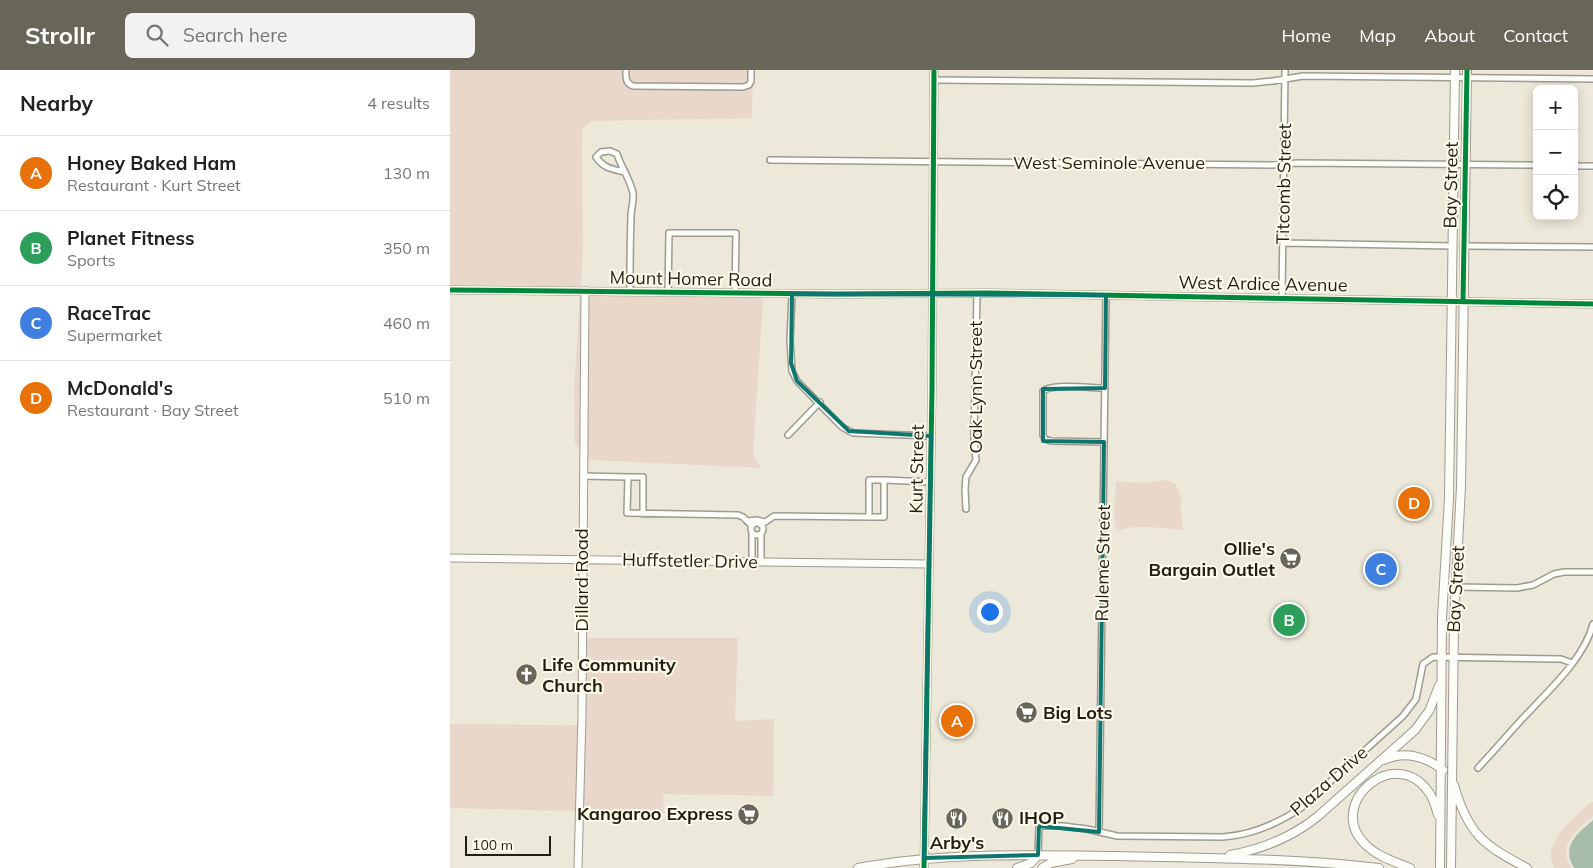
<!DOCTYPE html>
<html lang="en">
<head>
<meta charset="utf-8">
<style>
  :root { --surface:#fff; --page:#f2f2f2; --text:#202124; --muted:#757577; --line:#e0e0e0; --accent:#686659 }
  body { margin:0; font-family:Mulish,sans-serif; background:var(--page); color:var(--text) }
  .controls { position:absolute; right:15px; top:15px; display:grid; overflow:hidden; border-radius:8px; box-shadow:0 2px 12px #0003 }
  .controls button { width:45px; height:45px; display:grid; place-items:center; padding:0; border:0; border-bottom:1px solid var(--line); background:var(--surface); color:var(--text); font:25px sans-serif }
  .scale { position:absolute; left:15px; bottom:12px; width:86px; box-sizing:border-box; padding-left:5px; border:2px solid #211f14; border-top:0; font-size:14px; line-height:18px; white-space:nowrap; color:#211f14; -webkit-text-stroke:4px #fefbea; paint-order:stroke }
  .you { position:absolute; left:539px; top:541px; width:18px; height:18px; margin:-12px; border:4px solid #fff; border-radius:50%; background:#1a73e8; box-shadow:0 0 0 8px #1a73e833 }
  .badge { display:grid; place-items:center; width:32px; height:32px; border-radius:50%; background:var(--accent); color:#fff; font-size:16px; font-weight:700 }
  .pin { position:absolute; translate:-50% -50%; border:2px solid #fff; box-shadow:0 1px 5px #0006 }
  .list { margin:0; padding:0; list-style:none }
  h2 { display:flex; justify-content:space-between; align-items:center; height:65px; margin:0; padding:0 20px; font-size:21px }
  h2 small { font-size:16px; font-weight:400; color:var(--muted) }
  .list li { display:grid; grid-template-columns:32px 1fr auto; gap:15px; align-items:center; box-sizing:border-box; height:75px; padding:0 20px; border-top:1px solid var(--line) }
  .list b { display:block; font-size:19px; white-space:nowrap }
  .list p { margin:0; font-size:16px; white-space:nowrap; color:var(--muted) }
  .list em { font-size:16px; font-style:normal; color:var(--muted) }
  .icon { flex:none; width:28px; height:28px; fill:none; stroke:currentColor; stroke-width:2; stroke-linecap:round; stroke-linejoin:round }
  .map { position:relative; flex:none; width:1143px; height:798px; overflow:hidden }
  header { display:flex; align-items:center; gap:30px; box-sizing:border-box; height:70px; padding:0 25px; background:var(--accent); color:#fff }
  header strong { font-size:24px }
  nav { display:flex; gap:28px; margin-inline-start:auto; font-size:18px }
  .search { width:350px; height:45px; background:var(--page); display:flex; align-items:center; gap:12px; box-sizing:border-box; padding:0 18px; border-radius:8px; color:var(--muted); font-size:19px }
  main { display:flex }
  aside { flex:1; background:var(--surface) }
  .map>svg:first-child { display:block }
  .green { fill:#e9d7cc }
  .water { fill:#a8bcaa }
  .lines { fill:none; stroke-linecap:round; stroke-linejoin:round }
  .street-casing { stroke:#9e9b90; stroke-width:8 }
  .secondary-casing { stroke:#9e9b90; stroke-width:9 }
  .primary-casing { stroke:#9e9b90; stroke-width:10 }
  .street { stroke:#fcfcf9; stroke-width:5 }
  .secondary { stroke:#fcfcf9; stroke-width:7 }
  .primary { stroke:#fcfcf9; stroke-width:8 }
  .cycleway-casing { stroke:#fefbea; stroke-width:8 }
  .cycleway { stroke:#00873e; stroke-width:5 }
  .marked { fill:none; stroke:#0f766e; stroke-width:4; stroke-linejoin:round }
  .labels { text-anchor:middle; stroke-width:4; stroke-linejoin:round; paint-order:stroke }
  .street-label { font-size:18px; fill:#211f14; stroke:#fefbea }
  .poi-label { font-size:18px; font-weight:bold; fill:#211f14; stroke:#fefbea; text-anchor:start }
</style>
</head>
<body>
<header>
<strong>Strollr</strong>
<div class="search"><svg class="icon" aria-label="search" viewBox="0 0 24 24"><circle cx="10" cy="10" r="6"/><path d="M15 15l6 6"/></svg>Search here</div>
<nav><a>Home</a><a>Map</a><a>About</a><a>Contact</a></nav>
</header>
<main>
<aside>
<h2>Nearby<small>4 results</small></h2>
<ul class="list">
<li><span class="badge" style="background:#e8710a">A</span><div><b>Honey Baked Ham</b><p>Restaurant · Kurt Street</p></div><em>130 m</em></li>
<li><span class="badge" style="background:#2e9e5b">B</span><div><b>Planet Fitness</b><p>Sports</p></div><em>350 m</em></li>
<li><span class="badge" style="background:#3f7fe0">C</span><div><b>RaceTrac</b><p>Supermarket</p></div><em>460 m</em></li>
<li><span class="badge" style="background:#e8710a">D</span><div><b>McDonald's</b><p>Restaurant · Bay Street</p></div><em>510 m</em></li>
</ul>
</aside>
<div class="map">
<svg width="1143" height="798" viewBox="0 0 1143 798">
  <rect width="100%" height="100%" fill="#ece9da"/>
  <!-- green -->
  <path class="green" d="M 0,0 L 303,0 L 302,48 L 141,51 L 132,59 L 133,179 L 131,218 L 0,216 Z
    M 130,224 L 132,224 L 131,381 L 125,374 L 124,321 Z
    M 138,225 L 303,226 L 313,230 L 303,384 L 311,398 L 139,390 L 136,388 Z
    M 716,410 L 726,414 L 731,429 L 731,445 L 733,460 C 717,459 679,453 667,462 L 664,447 L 666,411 L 693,413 Z
    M 135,568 L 288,568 L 285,651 L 324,649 L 323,726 L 213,724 L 214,743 L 132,741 Z
    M 0,654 L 128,655 L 126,741 L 0,738 Z
    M 1141,732 L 1143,732 L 1143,746 C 1127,760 1107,774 1121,798 L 1105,798 C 1088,776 1127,745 1141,732 Z"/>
  <!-- water -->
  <path class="water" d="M 1143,750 L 1143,798 L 1124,798 C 1111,775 1127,764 1143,750 Z"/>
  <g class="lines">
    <defs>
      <path id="street" d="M 176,0 C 176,7 175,13 183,16 L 293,17 L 299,15 L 301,11 L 301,0
        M 484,10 L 803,13 L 823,11 L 853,6 L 1143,9
        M 320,90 L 822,95 L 848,93 L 1087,95
        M 1124,96 L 1143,96
        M 175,102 C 163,99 154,99 146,87 L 151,82 L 160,81 L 167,84 C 171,97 180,109 183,123 C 184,131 181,139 181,147 C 180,172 180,197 180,221
        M 834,173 L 1003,176
        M 1014,176 L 1143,177
        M 218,222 L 219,163 L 286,163 L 285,223
        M 342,224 L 340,271 L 342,301 L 347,311 L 387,352 L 392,357 L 403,363 L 481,366
        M 832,228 L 835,0
        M 338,365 L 370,332
        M 654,372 L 601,371 L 595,369 L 593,365 L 593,321 C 603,313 641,318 655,318
        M 133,406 L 178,407
        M 434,410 L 481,412
        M 516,439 L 515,419 L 516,407 L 526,390 L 524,369 L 527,223
        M 193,444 L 193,407 L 178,407 L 177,443 L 288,445 L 293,447 L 302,456
        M 297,451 L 307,450 L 315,452
        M301 459a6 6 0 1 1 12 0a6 6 0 1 1-12 0Z
        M 311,455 L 324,446 L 419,447 L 434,447 L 434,410 L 419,410 L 419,447
        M 302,463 L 302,492
        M 311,464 L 311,492
        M 1005,517 L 1067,518 L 1083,515 L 1104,504 L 1114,502 L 1143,502
        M 1028,698 C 1044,681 1059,663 1075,646 C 1099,620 1134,589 1143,554
        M 649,762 L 656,225
        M 588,785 L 589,756 L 613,756 L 637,759 L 667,766 L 773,767 C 801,765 827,754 851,738 L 953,646 L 966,629 L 973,594 L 983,587 L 1111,589 L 1122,593"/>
      <path id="secondary" d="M 0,220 L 387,224 L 538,223 L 1143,234
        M 0,488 L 479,494
        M 128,798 L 132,645 L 135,221
        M 474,798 L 482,319 L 484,0"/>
      <path id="primary" d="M 934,690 C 955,680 976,687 993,700
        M 1004,715 C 1018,764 1033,775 1077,798
        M 780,785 C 812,779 841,768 867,747 L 965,660 L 979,641 L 989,616
        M 408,798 C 494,782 580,785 668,786 C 756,788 842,788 929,798
        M 567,798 L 581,793 L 588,785
        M 592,798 L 601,793 L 622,789
        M 960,798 C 946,792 928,787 916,775 C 873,735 946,671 980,724 C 984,730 986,738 988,745
        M 990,798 L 992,548 L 999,428 L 1005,0
        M 1001,798 L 1004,551 L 1011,417 L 1017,0"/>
    </defs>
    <!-- street casing -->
    <use href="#street" class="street-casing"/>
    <!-- secondary casing -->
    <use href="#secondary" class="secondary-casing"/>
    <!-- primary casing -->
    <use href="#primary" class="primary-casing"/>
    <!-- street -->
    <use href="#street" class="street"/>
    <!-- secondary -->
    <use href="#secondary" class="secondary"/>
    <!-- primary -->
    <use href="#primary" class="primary"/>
    <defs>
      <path id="cycleway" d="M 0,220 L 387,224 L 538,223 L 1143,234
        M 1013,231 L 1017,0
        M 474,798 L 482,319 L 484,0"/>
    </defs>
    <!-- cycleway casing -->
    <use href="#cycleway" class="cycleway-casing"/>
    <!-- cycleway -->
    <use href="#cycleway" class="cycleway"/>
  </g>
  <!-- marked area -->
  <path class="marked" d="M 342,224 L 656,225 L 655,318 L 593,319 L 593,371 L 654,372 L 649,762 L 589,756 L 588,785 L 474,788 L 481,366 L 399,361 L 347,311 L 341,293 Z"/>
  <!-- icons -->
  <defs>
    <symbol id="supermarket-disc" viewBox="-11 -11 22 22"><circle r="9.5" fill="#686659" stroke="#fefbea"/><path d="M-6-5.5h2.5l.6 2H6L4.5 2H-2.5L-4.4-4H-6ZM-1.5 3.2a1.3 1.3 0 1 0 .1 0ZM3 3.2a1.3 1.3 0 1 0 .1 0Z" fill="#fff"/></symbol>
    <symbol id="church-disc" viewBox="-11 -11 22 22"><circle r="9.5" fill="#686659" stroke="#fefbea"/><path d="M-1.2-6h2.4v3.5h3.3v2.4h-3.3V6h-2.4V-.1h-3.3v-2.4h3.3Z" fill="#fff"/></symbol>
    <symbol id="restaurant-disc" viewBox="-11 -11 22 22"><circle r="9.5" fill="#686659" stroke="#fefbea"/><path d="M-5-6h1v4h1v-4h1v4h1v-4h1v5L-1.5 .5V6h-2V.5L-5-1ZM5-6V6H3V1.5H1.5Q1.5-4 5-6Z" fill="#fff"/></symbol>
  </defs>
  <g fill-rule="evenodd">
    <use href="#supermarket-disc" x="828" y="476" width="25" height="25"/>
    <use href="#church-disc" x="64" y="592" width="25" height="25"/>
    <use href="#supermarket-disc" x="564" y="630" width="25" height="25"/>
    <use href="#supermarket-disc" x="286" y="732" width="25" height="25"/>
    <use href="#restaurant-disc" x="494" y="736" width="25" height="25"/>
    <use href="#restaurant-disc" x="540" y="736" width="25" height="25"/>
  </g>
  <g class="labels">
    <!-- street labels -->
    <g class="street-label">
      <text x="659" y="99">West Seminole Avenue</text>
      <text transform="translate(834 114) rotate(-89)" y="6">Titcomb Street</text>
      <text transform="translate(1001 115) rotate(-89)" y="6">Bay Street</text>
      <text transform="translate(241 209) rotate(1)" y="6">Mount Homer Road</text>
      <text transform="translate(813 214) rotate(1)" y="6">West Ardice Avenue</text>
      <text transform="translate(526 317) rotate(-90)" y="6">Oak Lynn Street</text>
      <text transform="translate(467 399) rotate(-89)" y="6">Kurt Street</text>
      <text transform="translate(240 491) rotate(1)" y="6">Huffstetler Drive</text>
      <text transform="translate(653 493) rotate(-89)" y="6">Ruleme Street</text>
      <text transform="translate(132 510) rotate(-90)" y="6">Dillard Road</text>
      <text transform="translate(1006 519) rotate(-87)" y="6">Bay Street</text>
      <text transform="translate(879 711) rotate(-41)" y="6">Plaza Drive</text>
    </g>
    <!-- poi labels -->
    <g class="poi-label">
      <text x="825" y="485" text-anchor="end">Ollie's<tspan x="825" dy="21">Bargain Outlet</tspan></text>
      <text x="92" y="601">Life Community<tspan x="92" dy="21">Church</tspan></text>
      <text x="593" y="649">Big Lots</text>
      <text x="283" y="750" text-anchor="end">Kangaroo Express</text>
      <text x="569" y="754">IHOP</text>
      <text x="507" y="779" text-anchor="middle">Arby's</text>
    </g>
  </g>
</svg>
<div class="controls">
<button>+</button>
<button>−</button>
<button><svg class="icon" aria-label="locate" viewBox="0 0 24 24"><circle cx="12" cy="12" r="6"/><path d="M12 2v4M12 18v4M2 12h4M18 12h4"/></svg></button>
</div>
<div class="scale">100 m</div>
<div class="you"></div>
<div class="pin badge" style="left:507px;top:651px;background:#e8710a">A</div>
<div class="pin badge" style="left:839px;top:550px;background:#2e9e5b">B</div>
<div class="pin badge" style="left:931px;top:499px;background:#3f7fe0">C</div>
<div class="pin badge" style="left:964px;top:433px;background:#e8710a">D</div>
</div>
</main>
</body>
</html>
